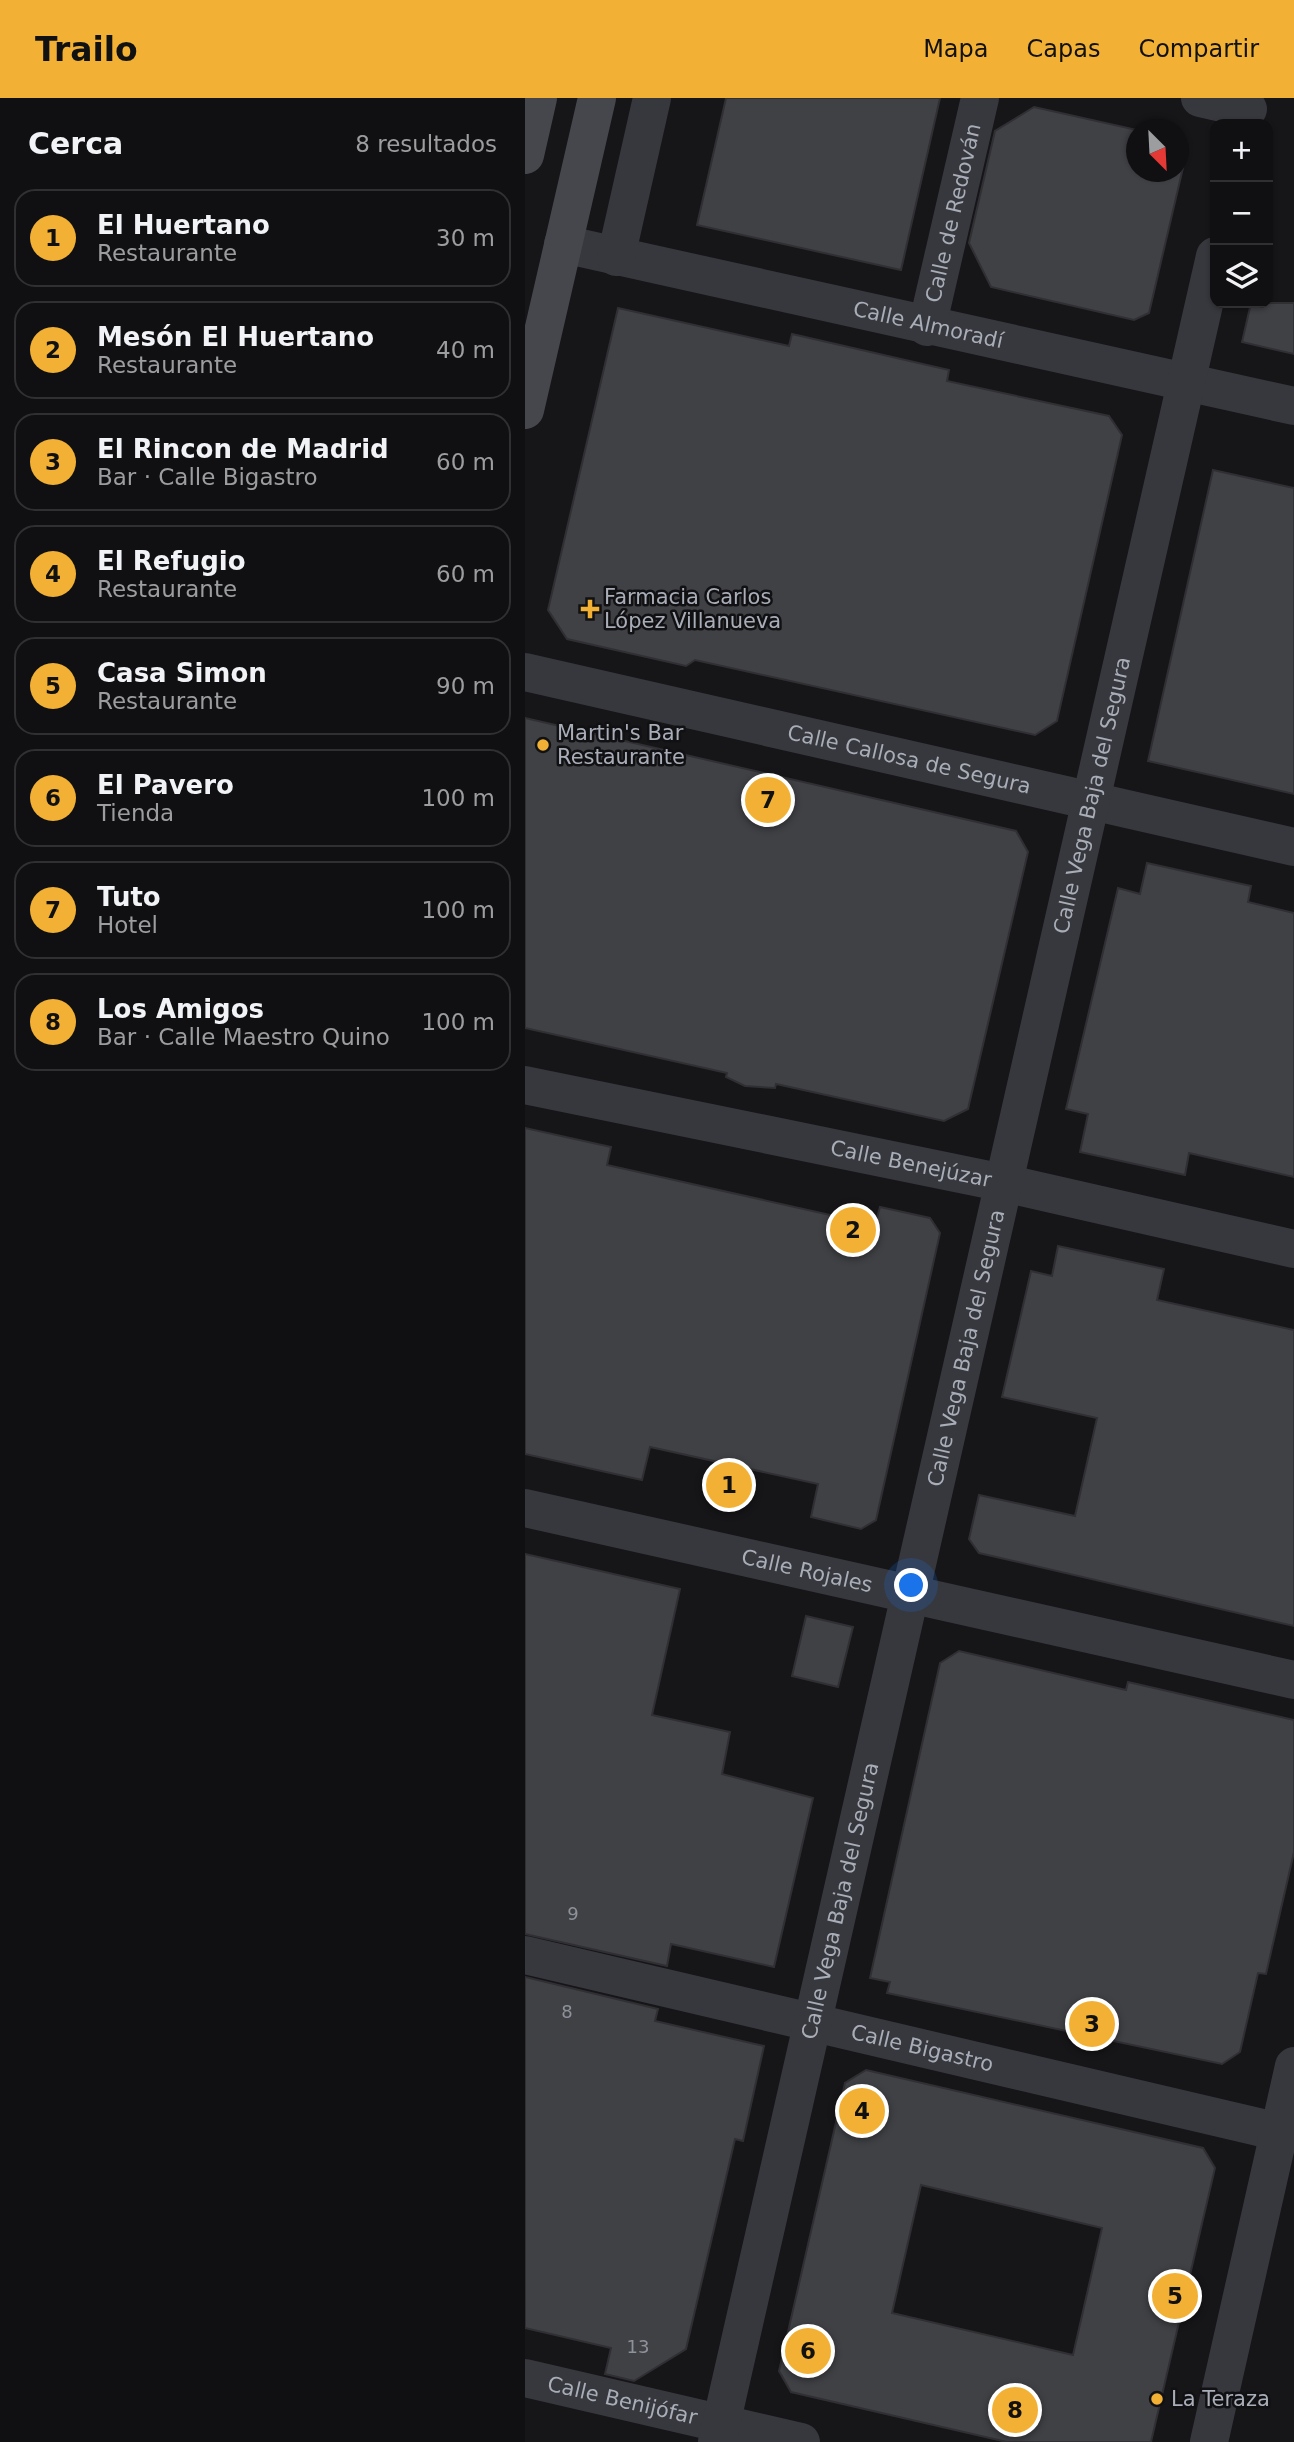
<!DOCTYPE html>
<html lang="es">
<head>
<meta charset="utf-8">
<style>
  :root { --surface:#101012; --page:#1e1e20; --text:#f1f3f6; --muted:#9c9d9f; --line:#303032; --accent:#f2b134 }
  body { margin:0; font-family:"DejaVu Sans",sans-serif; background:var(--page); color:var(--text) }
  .controls { position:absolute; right:21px; top:21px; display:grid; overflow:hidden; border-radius:14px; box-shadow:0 2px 5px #0004 }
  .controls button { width:63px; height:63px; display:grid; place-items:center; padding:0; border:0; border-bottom:2px solid var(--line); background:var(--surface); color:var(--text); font:35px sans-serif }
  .compass { position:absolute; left:601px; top:21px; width:63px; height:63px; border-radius:50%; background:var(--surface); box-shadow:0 2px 5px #0004; rotate:156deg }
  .you { position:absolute; left:387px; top:1488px; width:24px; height:24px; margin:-18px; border:5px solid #fff; border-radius:50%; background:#1a73e8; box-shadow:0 0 0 10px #1a73e833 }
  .badge { display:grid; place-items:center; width:46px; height:46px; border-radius:50%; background:var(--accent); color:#111; font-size:23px; font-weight:700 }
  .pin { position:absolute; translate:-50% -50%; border:4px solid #fff; box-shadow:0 2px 7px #0006 }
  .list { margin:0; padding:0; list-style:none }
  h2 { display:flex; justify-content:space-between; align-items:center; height:91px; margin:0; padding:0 28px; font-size:30px }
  h2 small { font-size:23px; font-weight:400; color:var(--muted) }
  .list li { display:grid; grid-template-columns:46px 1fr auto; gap:21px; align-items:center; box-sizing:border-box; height:98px; margin:0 14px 14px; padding:0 14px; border:2px solid var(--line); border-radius:21px }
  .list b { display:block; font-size:26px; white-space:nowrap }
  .list p { margin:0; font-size:23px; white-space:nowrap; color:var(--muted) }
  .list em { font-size:23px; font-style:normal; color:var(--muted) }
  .icon { flex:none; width:38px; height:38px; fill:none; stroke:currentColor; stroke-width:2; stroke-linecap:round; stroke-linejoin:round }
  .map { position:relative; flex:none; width:769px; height:2344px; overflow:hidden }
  header { display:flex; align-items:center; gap:42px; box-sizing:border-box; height:98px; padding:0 35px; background:var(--accent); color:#111 }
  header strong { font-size:33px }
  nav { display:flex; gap:38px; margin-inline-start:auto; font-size:24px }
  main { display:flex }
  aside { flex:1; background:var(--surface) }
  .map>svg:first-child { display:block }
  .building { fill:#404145; stroke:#303034; stroke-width:2; fill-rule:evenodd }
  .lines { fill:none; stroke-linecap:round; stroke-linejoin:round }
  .street { stroke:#37383d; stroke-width:38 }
  .secondary { stroke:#45474d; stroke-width:38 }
  .poi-dot { fill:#f2b134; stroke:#111113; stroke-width:2.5 }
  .labels { text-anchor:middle; stroke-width:5; stroke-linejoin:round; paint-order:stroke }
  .number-label { font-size:18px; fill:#8e929b }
  .street-label { font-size:21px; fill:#a8adb8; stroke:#111113 }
  .poi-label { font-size:21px; fill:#a8adb8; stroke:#111113; text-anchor:start }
</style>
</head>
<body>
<header>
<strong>Trailo</strong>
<nav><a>Mapa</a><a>Capas</a><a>Compartir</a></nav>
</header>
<main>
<aside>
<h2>Cerca<small>8 resultados</small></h2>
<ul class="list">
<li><span class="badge">1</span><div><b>El Huertano</b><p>Restaurante</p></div><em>30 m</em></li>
<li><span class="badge">2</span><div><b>Mesón El Huertano</b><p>Restaurante</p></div><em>40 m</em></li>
<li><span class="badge">3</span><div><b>El Rincon de Madrid</b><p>Bar · Calle Bigastro</p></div><em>60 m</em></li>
<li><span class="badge">4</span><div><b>El Refugio</b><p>Restaurante</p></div><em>60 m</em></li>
<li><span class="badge">5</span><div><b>Casa Simon</b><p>Restaurante</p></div><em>90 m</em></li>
<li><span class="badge">6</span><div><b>El Pavero</b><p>Tienda</p></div><em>100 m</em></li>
<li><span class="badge">7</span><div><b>Tuto</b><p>Hotel</p></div><em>100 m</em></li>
<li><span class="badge">8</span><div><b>Los Amigos</b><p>Bar · Calle Maestro Quino</p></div><em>100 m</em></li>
</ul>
</aside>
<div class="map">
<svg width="769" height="2344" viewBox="0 0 769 2344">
  <rect width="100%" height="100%" fill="#161618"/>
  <!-- building -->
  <path class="building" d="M 201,0 L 415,0 L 376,172 L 172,127 Z
    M 509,9 L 612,32 L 612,74 L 654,74 L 654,44 L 661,57 L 624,215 L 609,222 L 466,189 L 444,145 L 470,33 Z
    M 726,205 L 769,205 L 769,256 L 717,244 Z
    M 93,210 L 264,248 L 267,236 L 424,272 L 422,283 L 584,318 L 597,337 L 532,623 L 510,637 L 170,562 L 161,568 L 42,541 L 23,512 Z
    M 688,372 L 769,390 L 769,696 L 623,663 Z
    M 0,620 L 491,733 L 503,754 L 443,1011 L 419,1023 L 251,986 L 250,990 L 220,988 L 201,979 L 202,975 L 0,930 Z
    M 622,765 L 726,788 L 723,804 L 769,815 L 769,1079 L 664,1055 L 660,1077 L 555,1054 L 563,1016 L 541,1011 L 593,790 L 615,796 Z
    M 0,1030 L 86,1049 L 82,1067 L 350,1127 L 355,1109 L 405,1120 L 415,1135 L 351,1422 L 336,1431 L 286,1419 L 293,1386 L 125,1349 L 117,1382 L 0,1356 Z
    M 533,1148 L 639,1171 L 632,1202 L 769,1232 L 769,1528 L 454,1455 L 444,1441 L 454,1397 L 550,1418 L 572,1320 L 477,1299 L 506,1173 L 527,1178 Z
    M 0,1456 L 155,1491 L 127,1617 L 205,1634 L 197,1676 L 288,1700 L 249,1869 L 146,1846 L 142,1868 L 0,1836 Z
    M 281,1518 L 328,1529 L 313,1589 L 267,1578 Z
    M 434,1553 L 601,1592 L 603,1584 L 769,1622 L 769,1754 L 741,1876 L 733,1875 L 715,1954 L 697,1966 L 362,1895 L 365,1884 L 345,1880 L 415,1565 Z
    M 0,1879 L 133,1911 L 130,1923 L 239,1948 L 218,2043 L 210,2041 L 161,2251 L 109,2283 L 80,2276 L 86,2250 L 0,2230 Z
    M 341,1972 L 678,2050 L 690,2070 L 626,2344 L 482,2344 L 266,2294 L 254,2273 L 320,1985 ZM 396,2087 L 577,2130 L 548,2257 L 367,2215 Z"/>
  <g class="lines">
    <!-- street -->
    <g class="street">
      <path d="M 675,0 L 723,11"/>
      <path id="s1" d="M 38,146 L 769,308"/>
      <path d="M 91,159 L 127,0"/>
      <path id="s2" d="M 402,229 L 455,0"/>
      <path id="s3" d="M 0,574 L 769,749"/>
      <path id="s4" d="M 0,987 L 479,1085 L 769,1151"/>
      <path id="s5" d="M 0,1410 L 769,1582"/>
      <path id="s6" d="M 0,1857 L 754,2034"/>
      <path id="s7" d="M 0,2280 L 276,2344"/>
      <path id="s8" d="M 192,2344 L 690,158"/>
      <path d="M 684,2344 L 769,1968"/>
    </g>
    <!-- secondary -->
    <path class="secondary" d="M 0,57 L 13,0
      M 0,312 L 72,0"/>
  </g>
  <!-- markers -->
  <g class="poi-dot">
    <path d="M61.5 500.5h7v7h7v7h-7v7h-7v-7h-7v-7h7z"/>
    <circle cx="18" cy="647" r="7"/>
    <circle cx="632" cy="2301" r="7"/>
  </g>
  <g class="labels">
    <!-- number labels -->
    <g class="number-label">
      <text x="48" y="1822">9</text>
      <text x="42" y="1920">8</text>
      <text x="113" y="2255">13</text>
    </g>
    <!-- street labels -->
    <g class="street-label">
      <text dy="7" stroke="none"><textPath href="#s2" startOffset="117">Calle de Redován</textPath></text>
      <text dy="7" stroke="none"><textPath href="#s1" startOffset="374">Calle Almoradí</textPath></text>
      <text dy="7" stroke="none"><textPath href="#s3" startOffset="394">Calle Callosa de Segura</textPath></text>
      <text dy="7" stroke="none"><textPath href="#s8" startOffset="1689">Calle Vega Baja del Segura</textPath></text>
      <text dy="7" stroke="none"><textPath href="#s4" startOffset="394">Calle Benejúzar</textPath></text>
      <text dy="7" stroke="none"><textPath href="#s8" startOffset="1122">Calle Vega Baja del Segura</textPath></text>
      <text dy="7" stroke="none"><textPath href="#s5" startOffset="289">Calle Rojales</textPath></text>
      <text dy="7" stroke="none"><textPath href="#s8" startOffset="555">Calle Vega Baja del Segura</textPath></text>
      <text dy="7" stroke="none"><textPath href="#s6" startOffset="408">Calle Bigastro</textPath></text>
      <text dy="7" stroke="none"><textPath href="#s7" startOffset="100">Calle Benijófar</textPath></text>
    </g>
    <!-- poi labels -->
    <g class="poi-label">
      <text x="79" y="506">Farmacia Carlos<tspan x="79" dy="24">López Villanueva</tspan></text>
      <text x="32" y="642">Martin's Bar<tspan x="32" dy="24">Restaurante</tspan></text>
      <text x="646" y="2308">La Teraza</text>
    </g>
  </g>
</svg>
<div class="controls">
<button>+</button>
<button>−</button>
<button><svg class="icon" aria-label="layers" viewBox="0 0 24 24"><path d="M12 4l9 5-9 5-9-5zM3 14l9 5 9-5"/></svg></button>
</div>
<svg class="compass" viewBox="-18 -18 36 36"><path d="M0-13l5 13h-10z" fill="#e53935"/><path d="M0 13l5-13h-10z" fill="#9c9d9f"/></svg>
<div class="you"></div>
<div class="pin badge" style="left:204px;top:1387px">1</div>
<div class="pin badge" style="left:328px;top:1132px">2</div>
<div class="pin badge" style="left:567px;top:1926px">3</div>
<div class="pin badge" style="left:337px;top:2013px">4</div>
<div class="pin badge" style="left:650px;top:2198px">5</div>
<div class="pin badge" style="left:283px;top:2253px">6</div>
<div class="pin badge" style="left:243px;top:702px">7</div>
<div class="pin badge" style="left:490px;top:2312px">8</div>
</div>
</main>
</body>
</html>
